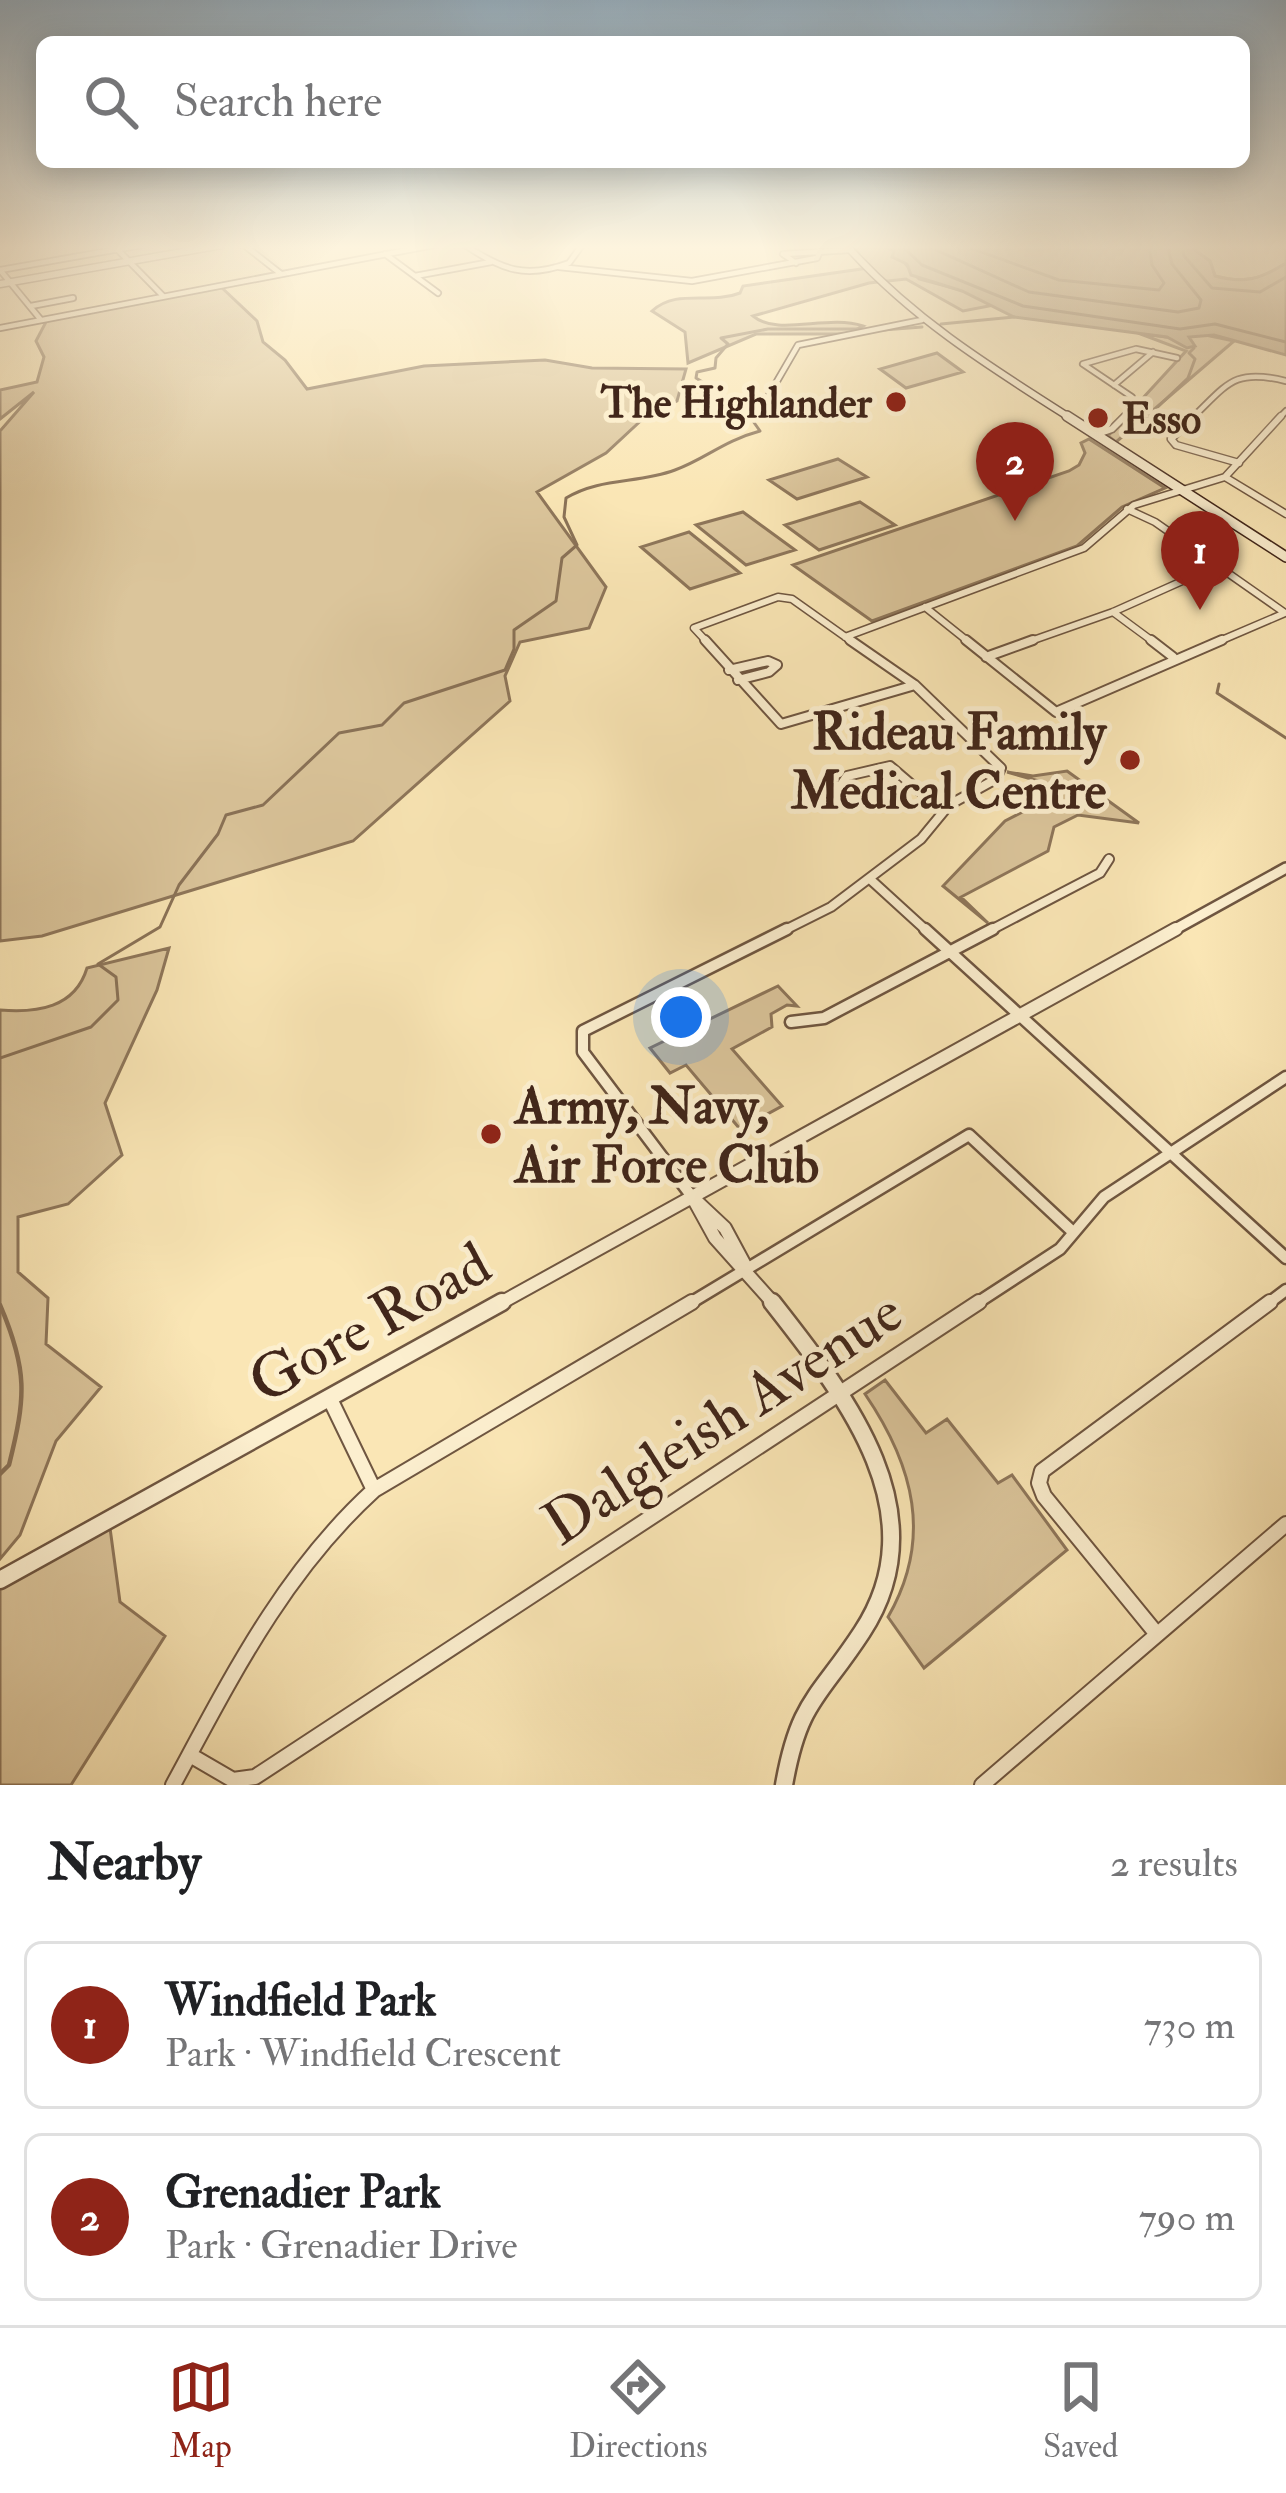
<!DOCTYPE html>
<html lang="en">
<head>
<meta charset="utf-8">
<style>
  :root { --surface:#fff; --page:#f6f6f6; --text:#202124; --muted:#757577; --line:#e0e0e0; --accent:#8f2418 }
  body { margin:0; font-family:"IM FELL Double Pica",serif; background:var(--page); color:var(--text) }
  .you { position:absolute; left:681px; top:1017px; width:42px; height:42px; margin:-30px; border:9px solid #fff; border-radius:50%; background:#1a73e8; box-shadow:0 0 0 18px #1a73e833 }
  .badge { display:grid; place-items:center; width:78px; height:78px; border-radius:50%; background:var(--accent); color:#fff; font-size:39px; font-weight:700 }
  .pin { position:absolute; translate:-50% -99px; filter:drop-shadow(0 3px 6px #0008) }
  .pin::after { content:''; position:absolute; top:63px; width:42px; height:36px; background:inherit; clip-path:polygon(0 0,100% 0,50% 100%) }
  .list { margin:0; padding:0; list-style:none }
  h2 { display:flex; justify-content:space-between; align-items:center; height:156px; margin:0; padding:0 48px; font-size:51px }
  h2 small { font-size:39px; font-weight:400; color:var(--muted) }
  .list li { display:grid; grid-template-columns:78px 1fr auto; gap:36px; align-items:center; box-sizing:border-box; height:168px; margin:0 24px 24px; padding:0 24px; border:3px solid var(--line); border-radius:18px }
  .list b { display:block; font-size:45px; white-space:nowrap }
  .list p { margin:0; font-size:39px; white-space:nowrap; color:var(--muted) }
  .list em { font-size:39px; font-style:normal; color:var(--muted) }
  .icon { flex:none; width:66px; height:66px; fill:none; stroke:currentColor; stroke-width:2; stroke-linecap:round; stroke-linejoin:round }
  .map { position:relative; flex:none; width:1286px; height:1785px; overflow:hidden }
  .search { position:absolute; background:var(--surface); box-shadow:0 6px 30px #0003; left:36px; right:36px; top:36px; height:132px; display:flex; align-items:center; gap:30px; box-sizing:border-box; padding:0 42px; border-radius:18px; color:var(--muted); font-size:45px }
  .sheet { height:540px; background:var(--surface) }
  nav { display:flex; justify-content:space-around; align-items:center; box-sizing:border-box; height:168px; border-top:3px solid var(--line); background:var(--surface); font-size:33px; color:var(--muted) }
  nav a { display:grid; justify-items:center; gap:6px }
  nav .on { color:var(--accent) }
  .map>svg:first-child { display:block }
  .green { fill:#dbc59b; stroke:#8e765a; stroke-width:3 }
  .water { fill:#bba580; stroke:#8a7257; stroke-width:3 }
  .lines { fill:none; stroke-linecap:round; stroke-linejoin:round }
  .shore { stroke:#7e664d; stroke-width:3 }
  .stream-far1 { stroke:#8a7257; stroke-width:3 }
  .stream { stroke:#8a7257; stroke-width:4.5 }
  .minor-far4-casing { stroke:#6f5641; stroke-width:8 }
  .minor-far3-casing { stroke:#6f5641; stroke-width:9 }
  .minor-far2-casing { stroke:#6f5641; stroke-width:12 }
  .minor-far1-casing { stroke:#6f5641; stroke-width:15 }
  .minor-casing { stroke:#6f5641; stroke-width:18 }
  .tertiary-far3-casing { stroke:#6f5641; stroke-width:9 }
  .tertiary-far2-casing { stroke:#6f5641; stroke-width:14 }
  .tertiary-far1-casing { stroke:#6f5641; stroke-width:16 }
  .tertiary-casing { stroke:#6f5641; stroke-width:21 }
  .secondary-far1-casing { stroke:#41261a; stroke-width:9 }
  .secondary-casing { stroke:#41261a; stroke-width:12 }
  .minor-far4 { stroke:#fcefcf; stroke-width:4.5 }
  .minor-far3 { stroke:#fcefcf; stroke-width:6 }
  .minor-far2 { stroke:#fcefcf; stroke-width:8 }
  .minor-far1 { stroke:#fcefcf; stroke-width:10 }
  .minor { stroke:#fcefcf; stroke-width:14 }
  .tertiary-far3 { stroke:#fcefcf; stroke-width:6 }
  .tertiary-far2 { stroke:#fcefcf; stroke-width:9 }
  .tertiary-far1 { stroke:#fcefcf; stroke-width:12 }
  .tertiary { stroke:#fcefcf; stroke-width:16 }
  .secondary-far1 { stroke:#fcefcf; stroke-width:6 }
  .secondary { stroke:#fcefcf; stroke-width:9 }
  .poi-dot { fill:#8f2418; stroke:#fcefcf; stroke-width:4.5 }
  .labels { text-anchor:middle; stroke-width:10; stroke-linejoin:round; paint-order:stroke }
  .far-poi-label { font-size:42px; font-weight:bold; fill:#41261a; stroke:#fcefcf; text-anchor:end }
  .poi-label { font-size:51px; font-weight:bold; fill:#41261a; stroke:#fcefcf; text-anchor:end }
  .near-street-label { font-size:60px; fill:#41261a; stroke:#fcefcf }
</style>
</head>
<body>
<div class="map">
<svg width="1286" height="1785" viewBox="0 0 1286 1785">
  <rect width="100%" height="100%" fill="#fae6b5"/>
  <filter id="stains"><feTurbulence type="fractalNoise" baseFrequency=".00167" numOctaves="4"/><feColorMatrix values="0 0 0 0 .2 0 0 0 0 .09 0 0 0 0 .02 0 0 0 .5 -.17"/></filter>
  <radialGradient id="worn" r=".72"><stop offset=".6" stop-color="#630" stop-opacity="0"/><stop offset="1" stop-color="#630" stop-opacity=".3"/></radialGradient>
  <!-- green -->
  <path class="green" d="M 853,245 L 888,245 L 919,279 L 976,294 L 994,305 L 963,311 L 906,279 L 869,283 L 753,316 C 778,337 827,314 863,326 L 847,334 L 756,334 L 688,363 L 685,332 L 652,311 C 677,288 710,305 740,293 L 743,286 L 868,268 Z
    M 1188,245 L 1286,245 L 1286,263 C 1261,279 1245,284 1215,276 L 1210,261 Z
    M 220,286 L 257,321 L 263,342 L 285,360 L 307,389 L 424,366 L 545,360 L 592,368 L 686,369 L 677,401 L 647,415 L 606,453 L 537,492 L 606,587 L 589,628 L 520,642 L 505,676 L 510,701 L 353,841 L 42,936 L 0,941 L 0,431 L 34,392 L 0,419 L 0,390 L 37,382 L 44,357 L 36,341 L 48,318 Z
    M 1191,332 L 1234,341 L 1116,442 L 1108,436 L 1186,351 L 1138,333 L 1179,339 Z
    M 937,353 L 963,372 L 906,388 L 880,369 Z
    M 1089,439 L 1165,488 L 1122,507 L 1077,546 L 872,621 L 793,565 L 1069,471 L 1079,465 L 1085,453 L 1081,443 Z
    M 838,459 L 867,477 L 797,499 L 769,480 Z
    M 860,502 L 895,525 L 819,550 L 785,525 Z
    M 743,512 L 795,550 L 746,565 L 696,525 Z
    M 689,532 L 740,573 L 690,589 L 641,547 Z
    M 1067,771 L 1139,823 L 1078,815 L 1054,827 L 1048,851 L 961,897 L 988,923 L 943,886 L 1005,821 L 1036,805 L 1049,784 L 1007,772 L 1033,776 Z
    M 169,948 L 157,990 L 105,1103 L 122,1155 L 68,1204 L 18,1217 L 18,1272 L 48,1298 L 46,1344 L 101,1387 L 56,1441 L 20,1535 L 0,1559 L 0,1010 C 37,1013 75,1008 87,968 Z
    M 778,986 L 797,1006 L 787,1005 L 771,1014 L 772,1027 L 732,1049 L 782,1106 L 740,1129 L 686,1065 L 670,1073 L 650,1048 Z
    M 885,1380 L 926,1433 L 947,1419 L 998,1483 L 1012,1475 L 1067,1550 L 924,1668 L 888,1617 C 933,1539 914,1466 865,1394 Z
    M 110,1528 L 120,1602 L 165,1636 L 71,1785 L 0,1785 L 0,1588 Z"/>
  <!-- water -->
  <path class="water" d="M 882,245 L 1188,245 L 1210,261 L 1215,276 C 1245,284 1261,279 1286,263 L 1286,355 L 1214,335 L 1189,337 L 1195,346 L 1187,348 L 1167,337 L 1014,317 L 962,291 L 911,275 L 907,264 L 892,257 L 894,251 Z"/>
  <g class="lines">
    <!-- shore -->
    <path class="shore" d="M 901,245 L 922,265 L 1023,306 L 1180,329 L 1215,324 L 1286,342
      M 925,245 L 1029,292 L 1178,312 L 1199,308 L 1201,300 L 1172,264 L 1167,245
      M 962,245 L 1059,280 L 1159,290 L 1164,283 L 1152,265 L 1149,245
      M 1182,245 L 1184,256 L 1212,288 L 1260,292 L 1286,277"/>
    <!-- stream-far1 -->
    <path class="stream-far1" d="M 941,324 L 1014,317
      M 883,330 L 922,327
      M 1142,422 L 1188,378 L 1195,359 L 1189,353 L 1194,348
      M 1219,684 L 1217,693 L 1286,738
      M 0,1058 L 91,1027 L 118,1000 L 116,977 L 98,964 L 160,927 L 179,885 L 218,834 L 226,815 L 263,805 L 339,733 L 382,725 L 404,703 L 505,670 L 514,649 L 514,630 L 556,601 L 562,558 L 577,545 L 564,517 L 566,498 C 601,477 638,484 675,470 C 707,458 723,441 760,431 L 743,407 L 696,378 L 697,372 L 715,368 L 716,358 L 728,344 L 721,338 L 768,329 L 865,329"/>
    <!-- stream -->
    <path class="stream" d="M 0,1305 C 28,1370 26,1397 9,1465 L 0,1474"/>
    <defs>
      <path id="minor-far4" d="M 244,245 L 281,274
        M 465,245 C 502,270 526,279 569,263 L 582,245
        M 117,249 L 163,296
        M 385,254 L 438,293
        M 796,263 L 783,254 L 850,250
        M 559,267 L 692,281 L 817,258 L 820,251
        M 0,270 L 142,245
        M 0,270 L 41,320
        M 415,276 L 491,262
        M 31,306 L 73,298
        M 0,328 L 434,245
        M 1114,385 L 1153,352
        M 769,395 L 798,345 L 922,320
        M 1122,419 L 1133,409 L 1132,397 L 1083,364 L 1136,349 L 1177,358
        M 1191,419 C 1228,384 1233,368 1286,381
        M 1278,419 L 1286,411"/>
      <path id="minor-far3" d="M 1195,416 L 1171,439 L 1176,445 L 1239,463
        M 1095,435 L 1112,429 L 1125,416
        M 1225,477 L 1286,514
        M 1127,509 L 1155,522 L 1285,613 L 1215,643
        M 925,607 L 970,643
        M 1113,612 L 1155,643
        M 845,637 L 1084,548 L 1134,505 L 1225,477 L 1281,416
        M 708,643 L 694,628 L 778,597 L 792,599 L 854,643
        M 1025,643 L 1113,612 L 1218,565"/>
      <path id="minor-far2" d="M 705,640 L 781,724 L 915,685
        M 850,640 L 915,685
        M 966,640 L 1056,712 L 1222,640
        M 1151,640 L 1173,657
        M 986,657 L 1033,640
        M 729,670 L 768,661 L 777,665 L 769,672 L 738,680
        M 841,785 L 847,776 L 890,766 L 918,790 L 949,805
        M 871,880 L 928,932
        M 781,932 L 831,907 L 921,839 L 949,805 L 996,779 L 1001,768 L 915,685
        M 987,932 L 1100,873 L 1109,859"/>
      <path id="minor-far1" d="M 925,929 L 1286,1258
        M 791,1022 L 824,1018 L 993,929
        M 693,1198 L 583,1052 L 583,1031 L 787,929
        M 687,1305 L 969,1135 L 1073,1232
        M 974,1305 L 1060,1249 L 1104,1197 L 1286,1077
        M 1266,1305 L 1286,1290"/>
      <path id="minor" d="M 330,1399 L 374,1490
        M 1156,1633 L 1044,1496 L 1039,1483 L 1042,1471 L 1270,1302
        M 190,1755 L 233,1780 L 255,1777 L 979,1302
        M 173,1785 C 231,1678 283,1573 374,1490 L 692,1302
        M 982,1785 L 1286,1524"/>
      <path id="tertiary-far3" d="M 0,284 L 222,245"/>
      <path id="tertiary-far2" d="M 1170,932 L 1286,868"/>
      <path id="tertiary-far1" d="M 693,1198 L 715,1238 L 775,1305
        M 693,1198 L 725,1228 L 746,1267
        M 497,1305 L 1176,929"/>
      <path id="tertiary" d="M 772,1302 C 845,1395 940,1513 862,1632 C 819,1698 799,1700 784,1785
        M 0,1580 L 502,1302"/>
      <path id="secondary-far1" d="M 846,245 C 911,318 990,367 1072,419"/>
      <path id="secondary" d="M 1067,416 L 1286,557"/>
    </defs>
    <!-- minor-far4 casing -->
    <use href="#minor-far4" class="minor-far4-casing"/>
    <!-- minor-far3 casing -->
    <use href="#minor-far3" class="minor-far3-casing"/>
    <!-- minor-far2 casing -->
    <use href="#minor-far2" class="minor-far2-casing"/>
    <!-- minor-far1 casing -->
    <use href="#minor-far1" class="minor-far1-casing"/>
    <!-- minor casing -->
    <use href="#minor" class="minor-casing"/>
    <!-- tertiary-far3 casing -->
    <use href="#tertiary-far3" class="tertiary-far3-casing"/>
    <!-- tertiary-far2 casing -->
    <use href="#tertiary-far2" class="tertiary-far2-casing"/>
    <!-- tertiary-far1 casing -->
    <use href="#tertiary-far1" class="tertiary-far1-casing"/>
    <!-- tertiary casing -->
    <use href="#tertiary" class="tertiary-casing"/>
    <!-- secondary-far1 casing -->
    <use href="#secondary-far1" class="secondary-far1-casing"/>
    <!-- secondary casing -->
    <use href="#secondary" class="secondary-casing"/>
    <!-- minor-far4 -->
    <use href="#minor-far4" class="minor-far4"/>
    <!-- minor-far3 -->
    <use href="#minor-far3" class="minor-far3"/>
    <!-- minor-far2 -->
    <use href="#minor-far2" class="minor-far2"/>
    <!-- minor-far1 -->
    <use href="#minor-far1" class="minor-far1"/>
    <!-- minor -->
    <use href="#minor" class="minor"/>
    <!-- tertiary-far3 -->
    <use href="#tertiary-far3" class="tertiary-far3"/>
    <!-- tertiary-far2 -->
    <use href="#tertiary-far2" class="tertiary-far2"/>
    <!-- tertiary-far1 -->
    <use href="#tertiary-far1" class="tertiary-far1"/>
    <!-- tertiary -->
    <use href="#tertiary" class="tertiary"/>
    <!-- secondary-far1 -->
    <use href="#secondary-far1" class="secondary-far1"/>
    <!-- secondary -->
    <use href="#secondary" class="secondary"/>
  </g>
  <!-- sky -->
  <linearGradient id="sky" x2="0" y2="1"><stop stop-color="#96aebe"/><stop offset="0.5" stop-color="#fdf4de"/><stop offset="1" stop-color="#fdf4de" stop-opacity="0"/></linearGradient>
  <rect width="1286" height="494" fill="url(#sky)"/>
  <!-- markers -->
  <g class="poi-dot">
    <circle cx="896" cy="402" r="12"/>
    <circle cx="1098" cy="418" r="12"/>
    <circle cx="1130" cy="760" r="12"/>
    <circle cx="491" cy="1134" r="12"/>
  </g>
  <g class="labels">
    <!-- far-poi labels -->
    <g class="far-poi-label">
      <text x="872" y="417">The Highlander</text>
      <text x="1122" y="433" text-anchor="start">Esso</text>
    </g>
    <!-- poi labels -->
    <g class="poi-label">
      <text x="1106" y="749">Rideau Family<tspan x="1106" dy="59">Medical Centre</tspan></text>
      <text x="515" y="1123" text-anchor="start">Army, Navy,<tspan x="515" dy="59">Air Force Club</tspan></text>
    </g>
    <!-- near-street labels -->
    <g class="near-street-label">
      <text transform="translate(369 1322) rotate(-29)" y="21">Gore Road</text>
      <text transform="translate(722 1417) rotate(-33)" y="21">Dalgleish Avenue</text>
    </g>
  </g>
  <rect width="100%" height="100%" filter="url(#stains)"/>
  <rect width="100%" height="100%" fill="url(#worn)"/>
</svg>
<div class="you"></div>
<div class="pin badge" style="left:1200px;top:610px">1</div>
<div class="pin badge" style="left:1015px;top:521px">2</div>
<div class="search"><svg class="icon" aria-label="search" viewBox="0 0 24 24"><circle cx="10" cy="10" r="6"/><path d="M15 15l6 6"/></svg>Search here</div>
</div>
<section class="sheet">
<h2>Nearby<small>2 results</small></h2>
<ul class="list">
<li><span class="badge">1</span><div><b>Windfield Park</b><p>Park · Windfield Crescent</p></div><em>730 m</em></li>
<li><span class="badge">2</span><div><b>Grenadier Park</b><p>Park · Grenadier Drive</p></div><em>790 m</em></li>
</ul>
</section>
<nav>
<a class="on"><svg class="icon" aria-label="map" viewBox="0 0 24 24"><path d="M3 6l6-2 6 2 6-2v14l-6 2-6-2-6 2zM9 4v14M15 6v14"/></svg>Map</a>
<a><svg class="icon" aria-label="directions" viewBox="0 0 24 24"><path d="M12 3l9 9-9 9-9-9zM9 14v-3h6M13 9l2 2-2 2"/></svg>Directions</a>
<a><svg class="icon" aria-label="saved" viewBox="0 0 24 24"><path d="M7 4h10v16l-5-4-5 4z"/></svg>Saved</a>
</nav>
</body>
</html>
